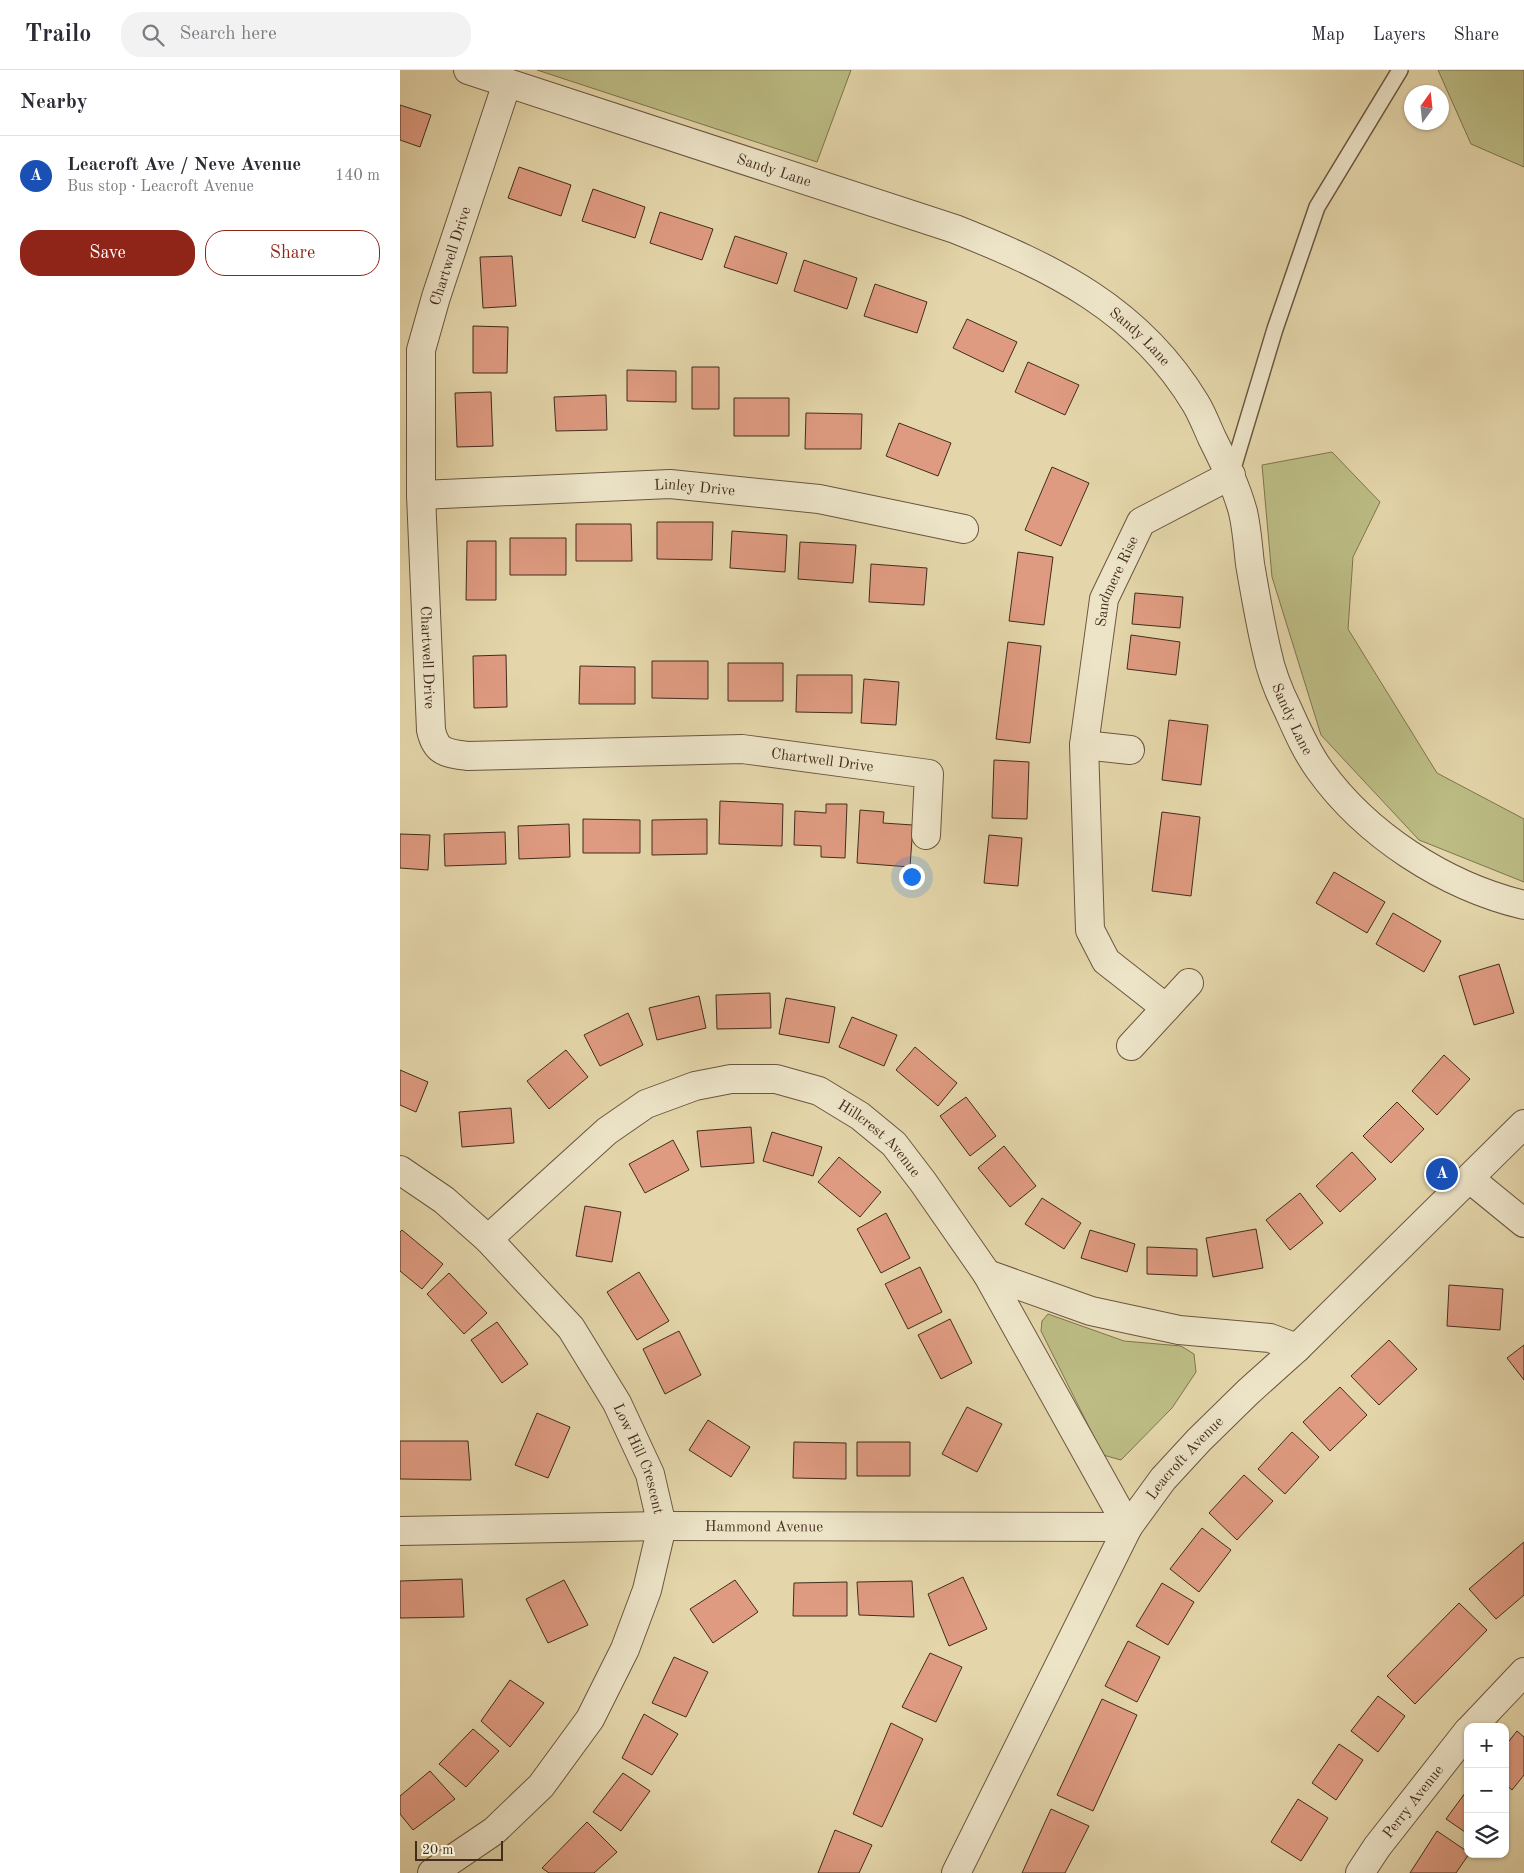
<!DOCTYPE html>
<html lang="en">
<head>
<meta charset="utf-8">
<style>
  :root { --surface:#fff; --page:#f2f2f3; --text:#2b2b33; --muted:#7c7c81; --line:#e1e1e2; --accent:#8f2418 }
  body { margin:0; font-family:"Old Standard TT",serif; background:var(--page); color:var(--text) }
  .controls { position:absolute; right:15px; bottom:15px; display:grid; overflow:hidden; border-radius:10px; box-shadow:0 1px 4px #0004 }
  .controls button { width:45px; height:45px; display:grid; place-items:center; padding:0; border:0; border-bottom:1px solid var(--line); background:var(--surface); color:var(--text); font:25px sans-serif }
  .compass { position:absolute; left:1004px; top:15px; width:45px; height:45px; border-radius:50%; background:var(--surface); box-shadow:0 1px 4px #0004; rotate:15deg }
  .scale { position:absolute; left:15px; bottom:12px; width:88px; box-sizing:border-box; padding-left:5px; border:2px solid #422c1d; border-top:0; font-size:14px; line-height:18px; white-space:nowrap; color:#422c1d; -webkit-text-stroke:4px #ede4c8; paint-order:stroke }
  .you { position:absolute; left:511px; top:806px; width:18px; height:18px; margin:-12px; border:4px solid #fff; border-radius:50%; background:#1a73e8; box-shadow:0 0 0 8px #1a73e833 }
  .badge { display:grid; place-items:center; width:32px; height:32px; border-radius:50%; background:var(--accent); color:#fff; font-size:16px; font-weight:700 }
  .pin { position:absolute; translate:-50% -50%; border:2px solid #fff; box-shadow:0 1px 5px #0006 }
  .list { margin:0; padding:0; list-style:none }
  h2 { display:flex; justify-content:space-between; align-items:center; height:65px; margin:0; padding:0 20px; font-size:21px }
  h2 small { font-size:16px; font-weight:400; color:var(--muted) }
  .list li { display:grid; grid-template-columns:32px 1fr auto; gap:15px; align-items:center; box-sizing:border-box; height:80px; padding:0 20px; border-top:1px solid var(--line) }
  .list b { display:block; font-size:19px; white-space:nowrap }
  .list p { margin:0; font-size:16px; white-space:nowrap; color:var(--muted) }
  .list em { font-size:16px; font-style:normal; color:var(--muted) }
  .actions { display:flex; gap:10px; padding:15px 20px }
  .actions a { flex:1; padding:11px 0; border:1px solid var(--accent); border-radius:20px; text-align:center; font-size:18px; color:var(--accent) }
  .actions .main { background:var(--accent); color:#fff }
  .icon { flex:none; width:28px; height:28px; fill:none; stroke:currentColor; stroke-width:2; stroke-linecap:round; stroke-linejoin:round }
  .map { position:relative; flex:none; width:1124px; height:1803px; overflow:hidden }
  header { display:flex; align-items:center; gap:30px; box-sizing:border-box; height:70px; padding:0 25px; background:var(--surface); border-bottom:1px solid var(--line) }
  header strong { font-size:24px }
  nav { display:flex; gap:28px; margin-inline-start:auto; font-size:18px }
  .search { width:350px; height:45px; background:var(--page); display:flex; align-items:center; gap:12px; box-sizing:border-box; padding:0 18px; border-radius:20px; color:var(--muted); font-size:19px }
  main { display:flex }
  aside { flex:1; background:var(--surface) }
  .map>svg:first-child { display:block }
  .green { fill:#bcbc84; stroke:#7f7450 }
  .building { fill:#df9b81; stroke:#422c1d }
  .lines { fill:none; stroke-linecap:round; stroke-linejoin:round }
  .service-casing { stroke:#6a5640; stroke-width:18 }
  .minor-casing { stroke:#6a5640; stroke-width:30 }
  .service { stroke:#ede4c8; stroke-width:15 }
  .minor { stroke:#ede4c8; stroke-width:28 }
  .labels { text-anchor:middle; stroke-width:4; stroke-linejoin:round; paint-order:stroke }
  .street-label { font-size:15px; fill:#422c1d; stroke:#ede4c8 }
</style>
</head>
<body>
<header>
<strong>Trailo</strong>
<div class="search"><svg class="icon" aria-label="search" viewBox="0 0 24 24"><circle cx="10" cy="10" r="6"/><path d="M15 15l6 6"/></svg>Search here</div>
<nav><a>Map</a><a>Layers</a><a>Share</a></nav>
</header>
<main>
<aside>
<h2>Nearby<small></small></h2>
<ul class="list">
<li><span class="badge" style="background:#1a4fb4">A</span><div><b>Leacroft Ave / Neve Avenue</b><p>Bus stop · Leacroft Avenue</p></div><em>140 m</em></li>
</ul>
<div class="actions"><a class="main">Save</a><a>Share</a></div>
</aside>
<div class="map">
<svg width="1124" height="1803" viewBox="0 0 1124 1803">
  <rect width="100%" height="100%" fill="#e4d6aa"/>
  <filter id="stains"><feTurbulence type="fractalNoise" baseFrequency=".004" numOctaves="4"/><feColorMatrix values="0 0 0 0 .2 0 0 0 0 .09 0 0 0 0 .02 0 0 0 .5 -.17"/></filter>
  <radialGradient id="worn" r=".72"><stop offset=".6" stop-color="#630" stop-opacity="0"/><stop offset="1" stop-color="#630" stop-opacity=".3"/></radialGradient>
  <!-- green -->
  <path class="green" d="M 137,0 L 451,0 L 417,92 Z
    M 1038,0 L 1124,0 L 1124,97 L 1071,74 Z
    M 932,382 L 980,432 L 953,487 L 948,559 L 1037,703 L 1124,749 L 1124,812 L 1019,770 L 921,665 L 872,507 L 862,395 Z
    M 648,1244 L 724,1271 L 781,1276 L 794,1284 L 796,1302 L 772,1338 L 721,1390 L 703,1385 L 641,1261 L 642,1251 Z"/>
  <!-- building -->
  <path class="building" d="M 0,35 L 31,45 L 20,77 L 0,70 Z
    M 119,97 L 171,115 L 161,146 L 108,128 Z
    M 193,119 L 245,137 L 235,168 L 182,151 Z
    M 260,142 L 313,159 L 302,190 L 250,173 Z
    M 335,166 L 387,183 L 377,214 L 324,197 Z
    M 112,186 L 116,236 L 83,238 L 80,187 Z
    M 404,190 L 457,208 L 447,239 L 394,221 Z
    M 475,214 L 527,232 L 517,263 L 464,246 Z
    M 567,249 L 617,272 L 603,302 L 553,278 Z
    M 73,256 L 108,257 L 107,303 L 73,303 Z
    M 628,292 L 679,315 L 665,345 L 615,322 Z
    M 292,297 L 319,297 L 319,339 L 292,339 Z
    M 227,300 L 276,301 L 276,332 L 227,331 Z
    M 91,322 L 93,376 L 57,377 L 55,323 Z
    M 206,325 L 207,360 L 156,361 L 154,327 Z
    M 334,328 L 389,328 L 389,366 L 334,366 Z
    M 406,343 L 462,344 L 461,379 L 405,379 Z
    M 499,353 L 551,373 L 538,406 L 486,386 Z
    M 652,397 L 689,413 L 661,476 L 625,460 Z
    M 257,452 L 313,452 L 312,490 L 257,489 Z
    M 176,454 L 231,454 L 232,491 L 176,491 Z
    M 332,461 L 387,465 L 385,502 L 330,498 Z
    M 110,468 L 166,468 L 166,505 L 110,505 Z
    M 67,471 L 96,471 L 96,530 L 66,530 Z
    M 400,472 L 456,475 L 453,513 L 398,509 Z
    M 618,482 L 653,487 L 644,555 L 609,551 Z
    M 471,494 L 527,498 L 524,535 L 469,532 Z
    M 735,523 L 783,527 L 780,558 L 732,554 Z
    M 731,565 L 780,572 L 776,605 L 727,599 Z
    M 608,572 L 641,576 L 630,673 L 596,669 Z
    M 106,585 L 107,637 L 74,638 L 73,586 Z
    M 252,591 L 308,591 L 308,629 L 252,628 Z
    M 328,593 L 383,593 L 383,631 L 328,631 Z
    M 180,596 L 235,597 L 235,634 L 179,634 Z
    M 397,605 L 452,605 L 452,643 L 396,642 Z
    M 464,609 L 499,612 L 496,655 L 461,653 Z
    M 769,650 L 808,655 L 801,715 L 762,710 Z
    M 594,690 L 629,692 L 627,749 L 592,748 Z
    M 320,731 L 383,734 L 382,776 L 319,774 Z
    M 426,734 L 447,734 L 445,788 L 421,787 L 421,776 L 394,775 L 395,741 L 426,743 Z
    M 460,740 L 484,742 L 483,753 L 513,755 L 510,797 L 457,793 Z
    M 762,742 L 800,747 L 791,826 L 752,821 Z
    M 183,749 L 240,750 L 240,783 L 183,783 Z
    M 307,749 L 307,784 L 252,785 L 252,750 Z
    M 169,754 L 170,787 L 119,789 L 118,756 Z
    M 105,762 L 106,794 L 45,796 L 44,764 Z
    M 0,764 L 30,765 L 28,800 L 0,798 Z
    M 589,765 L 622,768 L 618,816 L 584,813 Z
    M 934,802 L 985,832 L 967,863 L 916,833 Z
    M 993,843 L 1041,871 L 1024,902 L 976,874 Z
    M 1099,894 L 1114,943 L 1074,955 L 1059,906 Z
    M 370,923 L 371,958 L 317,959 L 316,925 Z
    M 299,926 L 306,958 L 257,970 L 249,938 Z
    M 386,928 L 435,937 L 429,973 L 379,964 Z
    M 228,943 L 243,975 L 200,996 L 184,965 Z
    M 452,947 L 497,965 L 484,996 L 439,977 Z
    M 515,977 L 557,1013 L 538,1036 L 496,1000 Z
    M 166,980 L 188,1007 L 149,1039 L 127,1011 Z
    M 1044,985 L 1070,1009 L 1037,1045 L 1012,1021 Z
    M 0,1000 L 28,1012 L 16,1042 L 0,1035 Z
    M 566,1027 L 596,1066 L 570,1086 L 540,1046 Z
    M 997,1032 L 1024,1059 L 991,1093 L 963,1066 Z
    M 111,1038 L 114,1073 L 62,1077 L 59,1042 Z
    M 351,1057 L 354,1093 L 301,1097 L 297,1061 Z
    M 372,1062 L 422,1077 L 413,1106 L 363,1091 Z
    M 273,1070 L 289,1100 L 245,1123 L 229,1094 Z
    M 604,1076 L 636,1116 L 610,1137 L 578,1098 Z
    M 952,1082 L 976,1109 L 940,1142 L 916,1116 Z
    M 439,1087 L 481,1122 L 460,1147 L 418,1112 Z
    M 900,1123 L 923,1153 L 890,1180 L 866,1150 Z
    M 642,1128 L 681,1153 L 664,1179 L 625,1154 Z
    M 185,1136 L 221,1142 L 212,1192 L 176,1186 Z
    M 486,1143 L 510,1188 L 481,1203 L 457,1159 Z
    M 856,1159 L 863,1198 L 813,1207 L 806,1168 Z
    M 2,1160 L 43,1194 L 22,1219 L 0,1201 L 0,1162 Z
    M 690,1160 L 735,1174 L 727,1202 L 681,1188 Z
    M 747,1177 L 797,1179 L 797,1206 L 747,1204 Z
    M 520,1197 L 542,1242 L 508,1259 L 485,1214 Z
    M 239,1202 L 269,1251 L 237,1270 L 207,1222 Z
    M 49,1203 L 87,1243 L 64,1264 L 27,1224 Z
    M 1049,1215 L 1103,1219 L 1100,1260 L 1047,1256 Z
    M 550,1249 L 572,1293 L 541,1309 L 518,1265 Z
    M 97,1252 L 128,1294 L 102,1313 L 71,1270 Z
    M 279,1261 L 301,1305 L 265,1324 L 243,1279 Z
    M 989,1270 L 1017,1299 L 979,1335 L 951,1306 Z
    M 1124,1275 L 1124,1310 L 1107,1288 Z
    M 940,1317 L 967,1345 L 930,1381 L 903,1352 Z
    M 567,1337 L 602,1354 L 577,1402 L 542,1384 Z
    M 137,1343 L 170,1357 L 148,1408 L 115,1395 Z
    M 308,1350 L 350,1377 L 331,1407 L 289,1380 Z
    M 892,1362 L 919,1387 L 885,1424 L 858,1399 Z
    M 0,1371 L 68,1371 L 71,1410 L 0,1409 Z
    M 394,1372 L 446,1373 L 446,1409 L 393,1408 Z
    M 457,1372 L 510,1372 L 510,1406 L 457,1406 Z
    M 844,1405 L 873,1431 L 837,1470 L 809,1443 Z
    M 802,1458 L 831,1480 L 799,1522 L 770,1499 Z
    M 1124,1472 L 1124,1525 L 1096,1549 L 1069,1519 Z
    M 563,1507 L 587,1559 L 549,1576 L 528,1524 Z
    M 62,1509 L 64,1547 L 0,1548 L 0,1511 Z
    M 164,1510 L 188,1555 L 148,1573 L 126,1529 Z
    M 335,1510 L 358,1542 L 313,1573 L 290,1539 Z
    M 512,1511 L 514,1547 L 459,1545 L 457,1512 Z
    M 447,1512 L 447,1546 L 393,1546 L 394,1513 Z
    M 762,1513 L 794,1532 L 768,1575 L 736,1556 Z
    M 1059,1533 L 1087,1560 L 1015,1634 L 987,1606 Z
    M 728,1571 L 760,1587 L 737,1632 L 705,1616 Z
    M 530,1583 L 562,1597 L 536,1652 L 502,1637 Z
    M 274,1587 L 308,1602 L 286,1647 L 252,1633 Z
    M 110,1610 L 144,1633 L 110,1677 L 81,1651 Z
    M 978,1626 L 1005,1646 L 978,1682 L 951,1661 Z
    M 702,1629 L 737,1645 L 693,1741 L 657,1725 Z
    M 244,1644 L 278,1664 L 252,1705 L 222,1688 Z
    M 491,1653 L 523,1669 L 482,1757 L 453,1744 Z
    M 73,1659 L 99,1681 L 66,1717 L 39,1694 Z
    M 1117,1661 L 1124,1667 L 1124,1705 L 1112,1720 L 1105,1714 L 1105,1676 Z
    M 939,1674 L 963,1690 L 936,1730 L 912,1713 Z
    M 30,1701 L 55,1729 L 13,1760 L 0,1744 L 0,1726 Z
    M 223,1703 L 250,1721 L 221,1761 L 193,1742 Z
    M 1068,1719 L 1068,1764 L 1046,1749 Z
    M 898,1729 L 928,1748 L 901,1791 L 871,1772 Z
    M 651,1739 L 689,1756 L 665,1803 L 622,1803 Z
    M 187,1752 L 217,1782 L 194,1803 L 149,1803 L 142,1798 Z
    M 435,1760 L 472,1775 L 459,1803 L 418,1803 Z
    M 1037,1761 L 1068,1782 L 1069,1784 L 1056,1803 L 1010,1803 Z"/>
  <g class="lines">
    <defs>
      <path id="service" d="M 831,405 L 875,259 L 917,137 L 1000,0"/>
      <g id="minor">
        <path id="s1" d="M 68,0 L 555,159 C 653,198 739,239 796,334 C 802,344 807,357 812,368 C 824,392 836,416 843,442 C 847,459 848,477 850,494 C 855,523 860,553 867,582 C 871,602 879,622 888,640 C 897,660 906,681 919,699 C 966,765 1045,816 1124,835"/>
        <path id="s2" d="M 107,13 L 36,227 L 21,280 L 21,425 L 31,660 C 36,683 47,683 67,686 L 342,679 L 529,704 L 526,765"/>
        <path id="s3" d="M 21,425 L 270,414 L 419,429 L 564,459"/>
        <path d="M 684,675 L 730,680"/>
        <path id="s4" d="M 766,938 L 706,891 L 690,860 L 684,675 L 704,529 L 741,452 L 831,405"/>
        <path d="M 731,976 L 789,913"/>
        <path id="s5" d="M 0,1100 L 44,1130 L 88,1169 L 171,1258 L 217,1333 L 250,1404 L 262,1456 L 247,1520 L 225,1579 L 190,1649 L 141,1716 L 94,1761 L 32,1803"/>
        <path d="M 1070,1109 L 1124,1153"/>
        <path id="s6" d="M 88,1169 L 207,1061 L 246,1034 L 295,1016 L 331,1009 L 376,1009 L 419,1021 L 460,1046 L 494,1074 L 523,1112 L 587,1204 L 728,1457"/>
        <path d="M 587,1204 L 691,1241 L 779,1260 L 870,1268 L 897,1278"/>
        <path id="s7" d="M 0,1461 L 262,1456 L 728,1457"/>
        <path d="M 1072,1657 L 1124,1602"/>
        <path id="s8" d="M 556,1803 L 728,1457 L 763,1409 L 799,1370 L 848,1322 L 897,1278 L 1124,1054"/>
        <path id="s9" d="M 960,1803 L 977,1777 L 1068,1661"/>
      </g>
    </defs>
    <!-- service casing -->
    <use href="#service" class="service-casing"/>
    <!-- minor casing -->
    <use href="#minor" class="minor-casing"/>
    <!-- service -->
    <use href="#service" class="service"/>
    <!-- minor -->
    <use href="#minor" class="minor"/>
  </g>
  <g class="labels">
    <!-- street labels -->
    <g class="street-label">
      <text dy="5" stroke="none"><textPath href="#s1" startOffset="322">Sandy Lane</textPath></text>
      <text transform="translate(50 186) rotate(-72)" y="5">Chartwell Drive</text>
      <text dy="5" stroke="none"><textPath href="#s1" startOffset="728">Sandy Lane</textPath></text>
      <text dy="5" stroke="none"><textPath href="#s3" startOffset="274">Linley Drive</textPath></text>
      <text dy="5" stroke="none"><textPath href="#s4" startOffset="464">Sandmere Rise</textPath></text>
      <text dy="5" stroke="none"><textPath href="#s2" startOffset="588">Chartwell Drive</textPath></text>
      <text dy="5" stroke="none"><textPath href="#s1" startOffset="1148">Sandy Lane</textPath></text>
      <text dy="5" stroke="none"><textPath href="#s2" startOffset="1066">Chartwell Drive</textPath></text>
      <text dy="5" stroke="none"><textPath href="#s6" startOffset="464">Hillcrest Avenue</textPath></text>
      <text dy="5" stroke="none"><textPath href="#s5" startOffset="382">Low Hill Crescent</textPath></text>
      <text dy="5" stroke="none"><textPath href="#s8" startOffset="476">Leacroft Avenue</textPath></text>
      <text dy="5" stroke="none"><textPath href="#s7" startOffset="364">Hammond Avenue</textPath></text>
      <text dy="5" stroke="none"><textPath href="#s9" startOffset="89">Perry Avenue</textPath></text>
    </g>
  </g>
  <rect width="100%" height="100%" filter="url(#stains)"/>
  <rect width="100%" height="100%" fill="url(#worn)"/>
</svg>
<div class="controls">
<button>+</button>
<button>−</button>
<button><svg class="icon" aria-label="layers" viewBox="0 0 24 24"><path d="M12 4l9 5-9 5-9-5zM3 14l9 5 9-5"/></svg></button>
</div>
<svg class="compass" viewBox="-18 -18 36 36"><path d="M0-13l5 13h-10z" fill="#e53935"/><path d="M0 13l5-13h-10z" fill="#7c7c81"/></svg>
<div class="scale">20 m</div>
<div class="you"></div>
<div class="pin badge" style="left:1042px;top:1104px;background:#1a4fb4">A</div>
</div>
</main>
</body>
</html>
